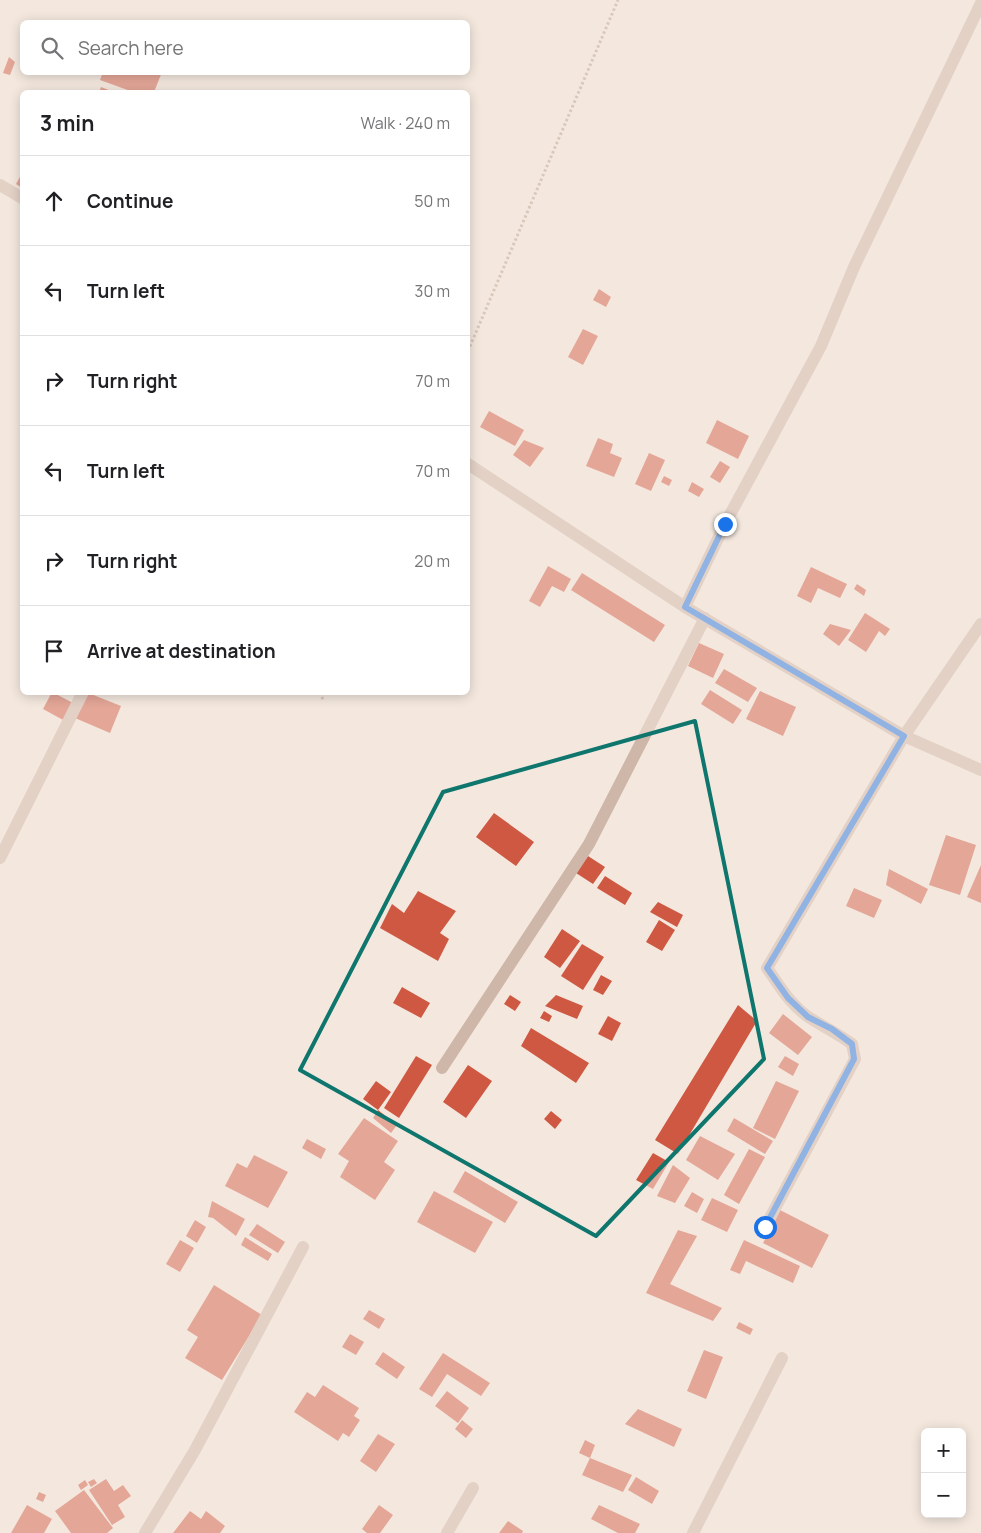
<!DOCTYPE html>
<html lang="en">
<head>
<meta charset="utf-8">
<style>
  :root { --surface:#fff; --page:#f6f6f6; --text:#202124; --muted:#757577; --line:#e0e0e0 }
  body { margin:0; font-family:Manrope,sans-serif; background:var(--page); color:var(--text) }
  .controls { position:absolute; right:15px; bottom:15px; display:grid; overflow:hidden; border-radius:8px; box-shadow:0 2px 12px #0003 }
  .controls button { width:45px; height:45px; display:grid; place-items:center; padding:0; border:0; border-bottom:1px solid var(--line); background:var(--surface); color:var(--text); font:25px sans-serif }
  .stop { position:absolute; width:15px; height:15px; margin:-11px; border:4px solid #1a73e8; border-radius:50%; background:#fff }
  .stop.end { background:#1a73e8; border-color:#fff; box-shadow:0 1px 5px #0008 }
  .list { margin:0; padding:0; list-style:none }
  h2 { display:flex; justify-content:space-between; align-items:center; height:65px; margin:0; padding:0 20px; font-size:21px }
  h2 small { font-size:16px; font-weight:400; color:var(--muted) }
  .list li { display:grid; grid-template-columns:32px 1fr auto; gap:15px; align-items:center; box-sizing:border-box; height:90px; padding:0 20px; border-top:1px solid var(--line) }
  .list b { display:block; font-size:19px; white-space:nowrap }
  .list em { font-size:16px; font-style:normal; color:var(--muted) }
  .icon { flex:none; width:28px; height:28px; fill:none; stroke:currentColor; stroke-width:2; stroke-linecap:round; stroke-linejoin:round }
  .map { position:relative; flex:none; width:981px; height:1533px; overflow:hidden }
  .search { position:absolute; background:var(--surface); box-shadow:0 2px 12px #0003; left:20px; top:20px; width:450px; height:55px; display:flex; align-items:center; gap:12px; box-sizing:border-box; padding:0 18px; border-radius:8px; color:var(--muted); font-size:19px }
  .panel { position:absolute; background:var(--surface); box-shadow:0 2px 12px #0003; left:20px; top:90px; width:450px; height:605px; border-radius:8px }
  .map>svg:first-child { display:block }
  .building { fill:#ce5842 }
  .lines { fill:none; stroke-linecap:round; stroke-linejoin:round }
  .path { stroke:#baa092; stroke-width:3; stroke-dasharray:2.5 2.5; stroke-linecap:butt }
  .minor { stroke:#ceb6a8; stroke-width:12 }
  .route { stroke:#1a73e8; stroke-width:6 }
  .marked { fill:none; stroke:#0f766e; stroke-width:4; stroke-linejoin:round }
</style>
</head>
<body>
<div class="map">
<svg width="981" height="1533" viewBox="0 0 981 1533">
  <rect width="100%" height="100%" fill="#f4e8de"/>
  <!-- building -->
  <path class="building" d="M 9,57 L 15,62 L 10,75 L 3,73 Z
    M 103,72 L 162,72 L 154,92 L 133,92 L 100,80 Z
    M 101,87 L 114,92 L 99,92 Z
    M 21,175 L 22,176 L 22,188 L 16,184 Z
    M 599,289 L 611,297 L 606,307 L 593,300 Z
    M 583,329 L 598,336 L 583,365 L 568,357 Z
    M 489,411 L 524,430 L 515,446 L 480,427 Z
    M 717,420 L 749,436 L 738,459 L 706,443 Z
    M 598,438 L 613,444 L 610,453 L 622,458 L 614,477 L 586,466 Z
    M 524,440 L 544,448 L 530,467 L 513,455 Z
    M 649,453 L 665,460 L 651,491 L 635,484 Z
    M 720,461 L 730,467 L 720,483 L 710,477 Z
    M 664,476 L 672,480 L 669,486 L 661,482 Z
    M 692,482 L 704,489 L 699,497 L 688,491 Z
    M 548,566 L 571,579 L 564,592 L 552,586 L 540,607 L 529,601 Z
    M 811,567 L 847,584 L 840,598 L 818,588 L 811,603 L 797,596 Z
    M 582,573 L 665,625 L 654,642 L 571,590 Z
    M 857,584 L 866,590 L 864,596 L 854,589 Z
    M 865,613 L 890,629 L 885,636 L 879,631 L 866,652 L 848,640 Z
    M 830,624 L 851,630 L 839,646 L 823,634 Z
    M 699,643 L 724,654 L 713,678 L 688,666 Z
    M 724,669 L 757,688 L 748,702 L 715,683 Z
    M 710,690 L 742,710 L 733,724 L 701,704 Z
    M 760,691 L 796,707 L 783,736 L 746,719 Z
    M 52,692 L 75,704 L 65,721 L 43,709 Z
    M 86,692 L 121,706 L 110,733 L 75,718 Z
    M 494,813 L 534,842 L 516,866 L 476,837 Z
    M 946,835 L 976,845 L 960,895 L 929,885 Z
    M 588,856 L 605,867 L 593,884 L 576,873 Z
    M 981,865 L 981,903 L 967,897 Z
    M 889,869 L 928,889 L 921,904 L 886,885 Z
    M 605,876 L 632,893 L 625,905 L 597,888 Z
    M 854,888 L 882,900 L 874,918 L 846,906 Z
    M 418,891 L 456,911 L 440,933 L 449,939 L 438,961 L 380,928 L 392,904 L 404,913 Z
    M 658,902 L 683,915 L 677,927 L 650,912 Z
    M 659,920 L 675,930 L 662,951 L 646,942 Z
    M 562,929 L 580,941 L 560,968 L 544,957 Z
    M 582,944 L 604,957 L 583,990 L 561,976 Z
    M 601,975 L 612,981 L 603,995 L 593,990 Z
    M 402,987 L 430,1003 L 421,1018 L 393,1003 Z
    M 510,995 L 521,1002 L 515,1011 L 504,1004 Z
    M 556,995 L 583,1006 L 577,1019 L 545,1006 Z
    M 738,1005 L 757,1021 L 678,1154 L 655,1140 Z
    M 544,1011 L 552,1016 L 549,1022 L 540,1018 Z
    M 783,1014 L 812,1037 L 798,1055 L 769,1033 Z
    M 608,1016 L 621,1023 L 612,1041 L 598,1034 Z
    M 531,1028 L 589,1063 L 576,1083 L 521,1046 Z
    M 416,1056 L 432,1065 L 399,1118 L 384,1108 Z
    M 785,1056 L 799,1064 L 793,1076 L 778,1067 Z
    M 468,1065 L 492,1081 L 466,1118 L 443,1102 Z
    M 376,1081 L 391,1092 L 378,1110 L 363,1099 Z
    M 776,1081 L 799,1091 L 775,1139 L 753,1128 Z
    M 378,1110 L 397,1125 L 391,1133 L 373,1118 Z
    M 551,1111 L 562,1120 L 555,1129 L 544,1119 Z
    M 364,1118 L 398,1141 L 384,1162 L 395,1170 L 375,1200 L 340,1177 L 349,1161 L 338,1154 Z
    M 734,1118 L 773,1141 L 765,1154 L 727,1131 Z
    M 700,1136 L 735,1154 L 718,1180 L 686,1160 Z
    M 307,1139 L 326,1149 L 321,1159 L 302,1148 Z
    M 749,1149 L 765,1157 L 739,1204 L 724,1195 Z
    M 653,1153 L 669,1162 L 653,1189 L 636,1180 Z
    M 254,1155 L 288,1172 L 268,1208 L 225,1186 L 237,1163 L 247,1168 Z
    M 673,1165 L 690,1178 L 675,1203 L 657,1196 Z
    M 465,1171 L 518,1202 L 505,1223 L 453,1192 Z
    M 434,1191 L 493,1222 L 475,1253 L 417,1222 Z
    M 692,1192 L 704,1199 L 697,1213 L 684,1206 Z
    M 712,1198 L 738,1210 L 727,1232 L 701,1220 Z
    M 212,1201 L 245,1219 L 236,1236 L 213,1218 L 208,1217 Z
    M 780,1210 L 829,1235 L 812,1268 L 763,1243 Z
    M 195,1220 L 206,1227 L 197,1243 L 186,1236 Z
    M 257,1224 L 285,1242 L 278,1253 L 249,1235 Z
    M 678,1230 L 697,1236 L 670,1284 L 722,1308 L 713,1321 L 646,1293 Z
    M 245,1237 L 272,1254 L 268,1261 L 241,1245 Z
    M 180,1240 L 194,1248 L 180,1272 L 166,1264 Z
    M 744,1240 L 800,1266 L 793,1283 L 746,1261 L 740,1274 L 730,1270 Z
    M 214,1285 L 262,1315 L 222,1380 L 185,1358 L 198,1337 L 187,1330 Z
    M 369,1310 L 385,1319 L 379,1329 L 363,1319 Z
    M 739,1322 L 753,1329 L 750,1335 L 736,1328 Z
    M 350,1334 L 364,1342 L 356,1355 L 342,1347 Z
    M 704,1350 L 723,1357 L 706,1399 L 687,1391 Z
    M 383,1352 L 405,1367 L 397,1379 L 375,1364 Z
    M 443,1353 L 490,1383 L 481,1396 L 447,1374 L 432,1397 L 419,1389 Z
    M 323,1385 L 359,1408 L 354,1416 L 360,1420 L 349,1437 L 343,1433 L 338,1441 L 294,1412 L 307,1392 L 315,1397 Z
    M 447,1391 L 469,1408 L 458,1423 L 435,1406 Z
    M 638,1409 L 682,1429 L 674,1447 L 625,1424 Z
    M 462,1420 L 473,1429 L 466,1438 L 455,1429 Z
    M 378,1434 L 395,1444 L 376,1472 L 360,1461 Z
    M 585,1440 L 595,1445 L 590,1458 L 579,1453 Z
    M 590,1458 L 632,1475 L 623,1492 L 582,1475 Z
    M 636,1477 L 659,1491 L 652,1504 L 628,1490 Z
    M 94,1479 L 97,1483 L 91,1487 L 88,1482 Z
    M 106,1479 L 114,1491 L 123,1485 L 131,1496 L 118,1505 L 125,1517 L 112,1525 L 89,1490 Z
    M 85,1480 L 88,1485 L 81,1490 L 78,1485 Z
    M 84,1490 L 113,1528 L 107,1533 L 71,1533 L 55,1511 Z
    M 39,1492 L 46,1495 L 43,1502 L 36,1499 Z
    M 27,1505 L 52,1519 L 44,1533 L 11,1533 Z
    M 379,1505 L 393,1515 L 380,1533 L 367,1533 L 362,1529 Z
    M 599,1505 L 640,1524 L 635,1533 L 618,1533 L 591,1519 Z
    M 190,1511 L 201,1519 L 206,1511 L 225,1526 L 220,1533 L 173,1533 Z
    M 508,1521 L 523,1531 L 522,1533 L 499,1533 Z"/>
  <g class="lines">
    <!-- path -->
    <path class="path" d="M 468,351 L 618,0
      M 321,692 L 323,701"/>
    <!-- minor -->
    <path class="minor" d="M 0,185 L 22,198
      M 468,464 L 685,607 L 904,736 L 981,770
      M 685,607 L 725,524 L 821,346 L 854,267 L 981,3
      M 0,858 L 83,692
      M 442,1068 L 589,844 L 705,618
      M 765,1227 L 855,1059 L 852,1044 C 838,1034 824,1027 810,1018 C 791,1006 779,985 767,968 L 904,736 L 981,624
      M 145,1533 L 195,1450 L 303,1247
      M 447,1533 L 473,1488
      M 693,1533 L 782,1358"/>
  </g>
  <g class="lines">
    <!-- route -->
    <path class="route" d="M 725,524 L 685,607 L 904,736 L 767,968 L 788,998 L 808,1017 L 832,1029 L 852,1044 L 854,1059 L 765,1227"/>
  </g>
  <!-- marked area -->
  <path d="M0 0H981V1533H0ZM 695,721 L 764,1059 L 596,1236 L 300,1070 L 443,792 Z" fill="#f4e8de" fill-opacity=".55" fill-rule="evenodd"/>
  <path class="marked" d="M 695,721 L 764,1059 L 596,1236 L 300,1070 L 443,792 Z"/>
</svg>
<div class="controls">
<button>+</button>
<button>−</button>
</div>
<div class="stop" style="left:765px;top:1227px"></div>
<div class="stop end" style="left:725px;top:524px"></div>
<div class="search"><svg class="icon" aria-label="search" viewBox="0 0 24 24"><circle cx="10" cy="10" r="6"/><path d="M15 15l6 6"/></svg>Search here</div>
<section class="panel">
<h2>3 min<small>Walk · 240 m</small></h2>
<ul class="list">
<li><svg class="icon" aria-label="ahead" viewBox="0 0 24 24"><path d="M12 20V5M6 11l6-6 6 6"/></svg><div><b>Continue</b></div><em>50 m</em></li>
<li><svg class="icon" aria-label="left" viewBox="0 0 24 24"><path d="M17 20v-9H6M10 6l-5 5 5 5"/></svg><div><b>Turn left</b></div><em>30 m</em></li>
<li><svg class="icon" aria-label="right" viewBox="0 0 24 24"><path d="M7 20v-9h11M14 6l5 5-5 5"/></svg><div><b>Turn right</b></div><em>70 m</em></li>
<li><svg class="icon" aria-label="left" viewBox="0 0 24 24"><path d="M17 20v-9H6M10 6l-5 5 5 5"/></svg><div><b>Turn left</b></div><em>70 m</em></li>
<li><svg class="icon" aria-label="right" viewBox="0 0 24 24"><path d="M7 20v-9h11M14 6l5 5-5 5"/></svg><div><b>Turn right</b></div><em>20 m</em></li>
<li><svg class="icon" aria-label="arrive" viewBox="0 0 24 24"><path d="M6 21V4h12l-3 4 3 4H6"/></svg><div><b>Arrive at destination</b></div></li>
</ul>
</section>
</div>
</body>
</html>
